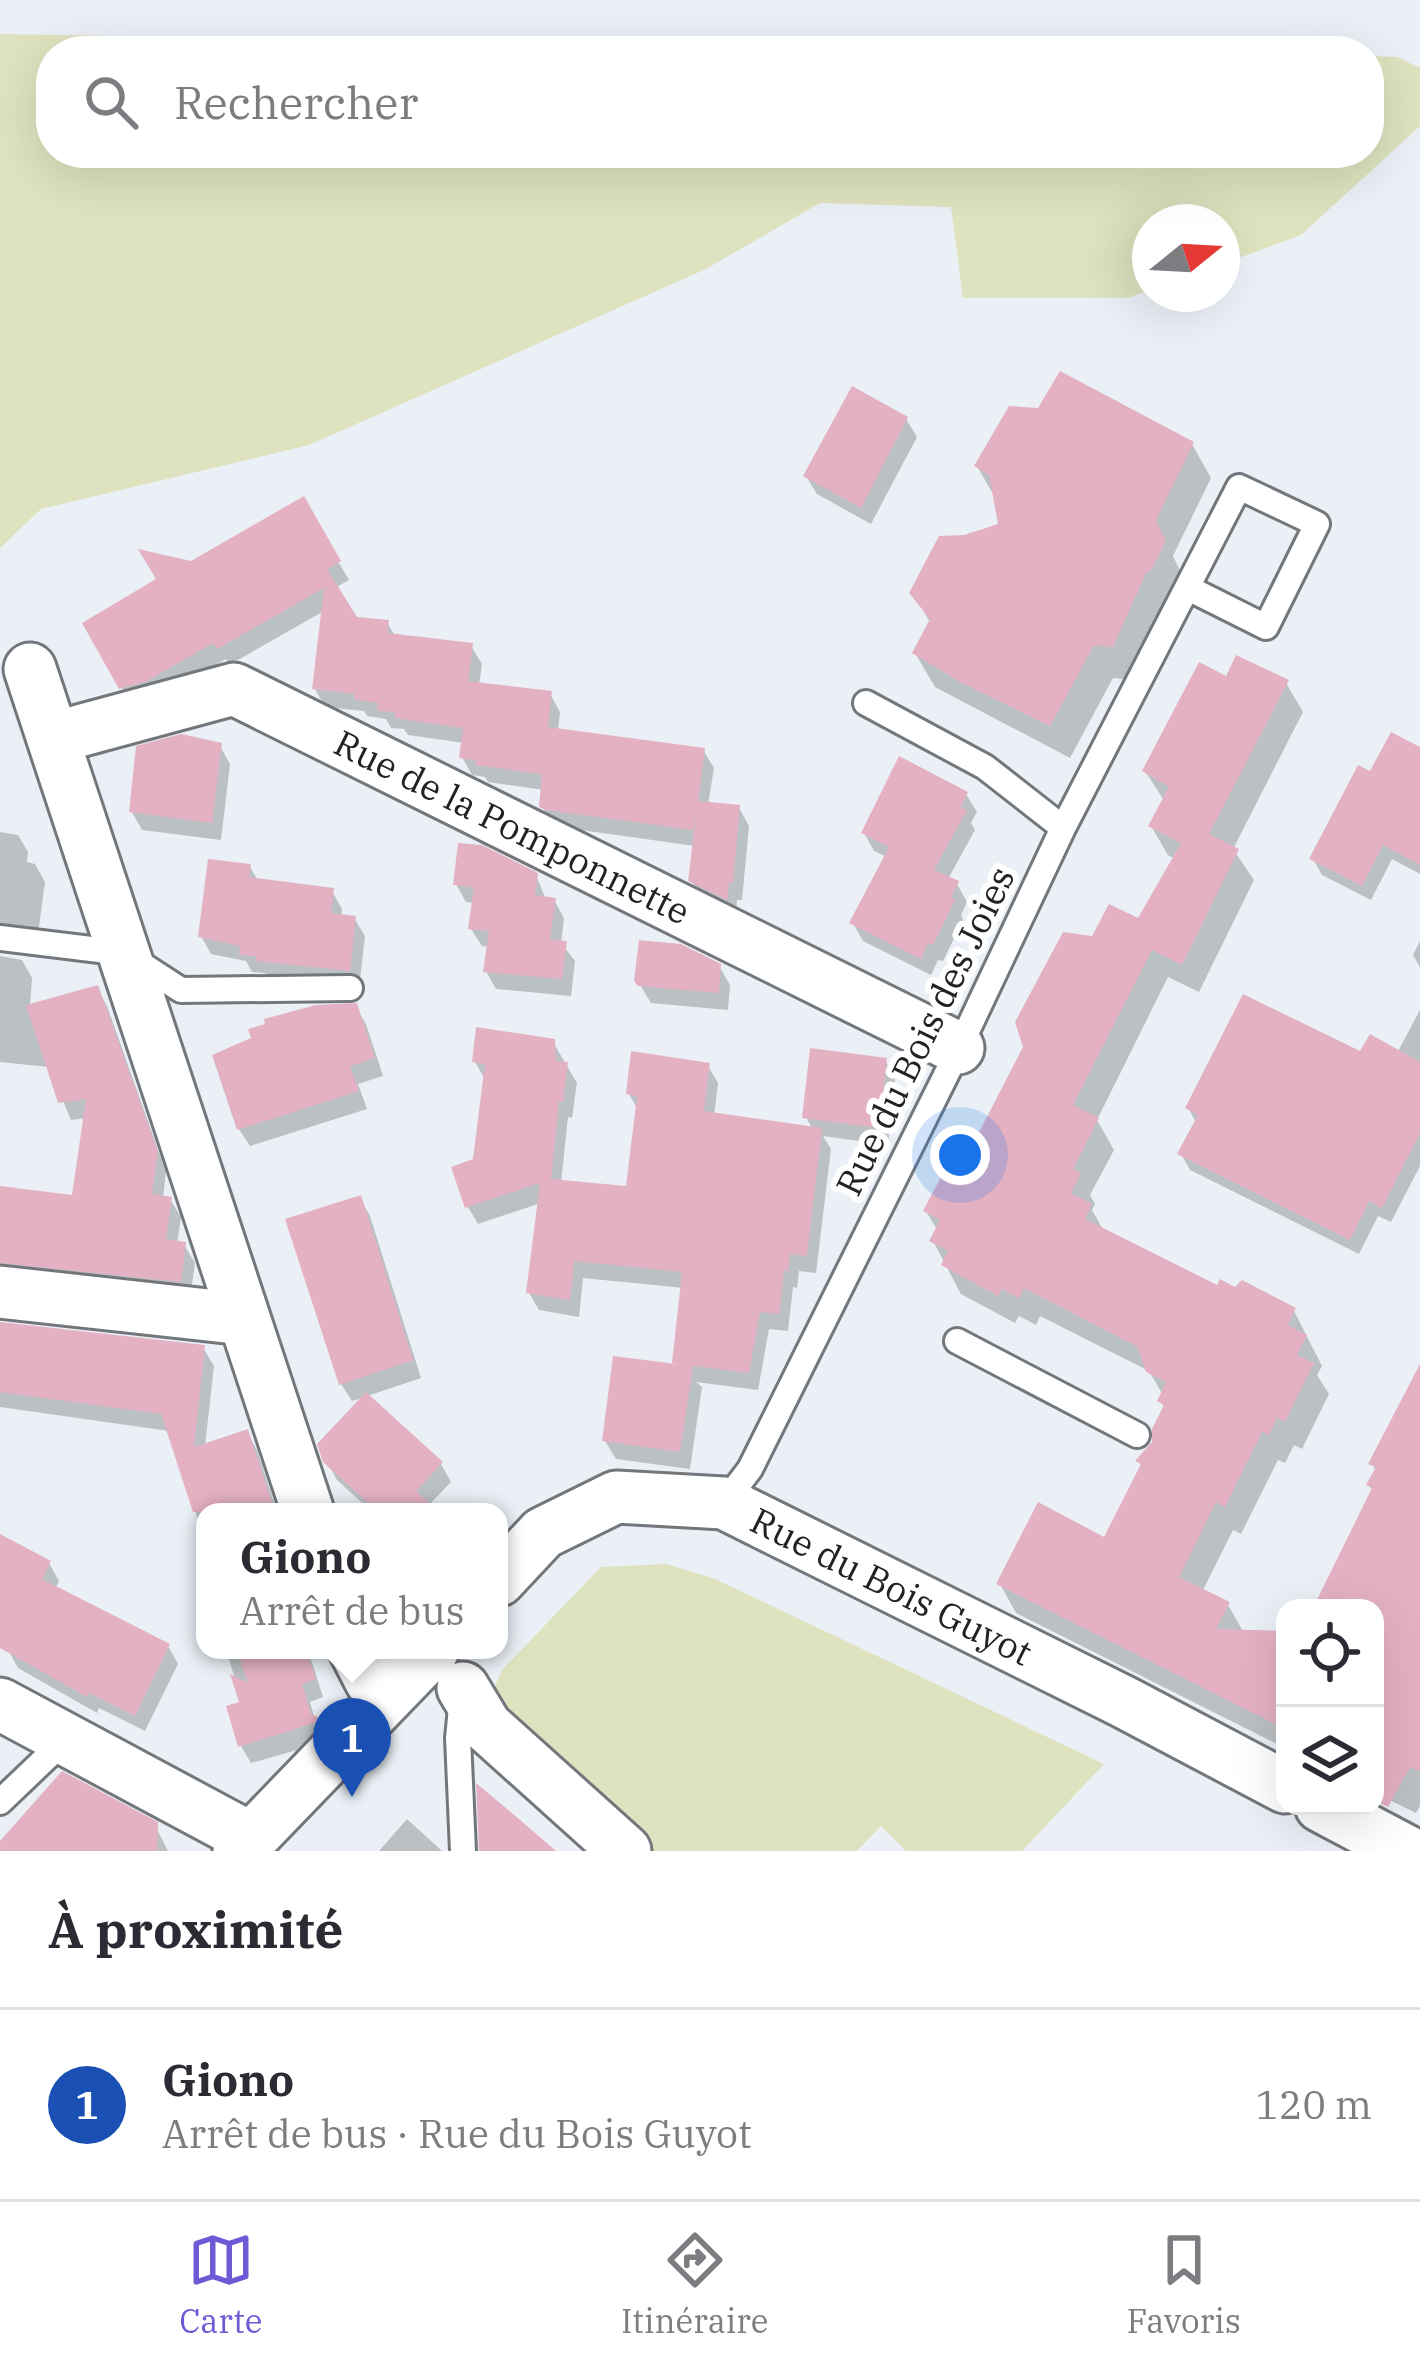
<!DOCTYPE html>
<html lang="fr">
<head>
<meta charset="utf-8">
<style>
  :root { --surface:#fff; --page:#f7f7f7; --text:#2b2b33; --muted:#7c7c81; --line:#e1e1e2; --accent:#6c5bd5 }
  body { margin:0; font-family:"IBM Plex Serif",serif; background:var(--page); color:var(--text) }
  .controls { position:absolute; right:36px; bottom:36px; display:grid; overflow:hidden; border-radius:24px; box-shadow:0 12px 48px #0002 }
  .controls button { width:108px; height:108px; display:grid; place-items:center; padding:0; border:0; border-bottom:3px solid var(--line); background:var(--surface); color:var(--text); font:60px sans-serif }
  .compass { position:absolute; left:1132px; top:204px; width:108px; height:108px; border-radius:50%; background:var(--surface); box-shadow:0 12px 48px #0002; rotate:72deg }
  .you { position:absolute; left:960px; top:1155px; width:42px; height:42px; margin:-30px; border:9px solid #fff; border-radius:50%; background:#1a73e8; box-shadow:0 0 0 18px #1a73e833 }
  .badge { display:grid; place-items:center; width:78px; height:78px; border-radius:50%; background:var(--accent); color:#fff; font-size:39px; font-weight:700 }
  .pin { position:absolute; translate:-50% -99px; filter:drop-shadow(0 3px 6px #0008) }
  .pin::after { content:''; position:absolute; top:63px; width:42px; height:36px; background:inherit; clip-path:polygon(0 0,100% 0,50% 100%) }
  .popup { position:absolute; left:196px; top:1503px; width:312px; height:156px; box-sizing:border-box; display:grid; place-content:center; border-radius:24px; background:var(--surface); filter:drop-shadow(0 3px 9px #0005); font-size:39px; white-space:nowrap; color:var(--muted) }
  .popup b { font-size:45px; color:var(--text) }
  .popup::after { content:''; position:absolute; left:50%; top:100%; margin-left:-24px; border:24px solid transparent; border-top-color:var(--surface) }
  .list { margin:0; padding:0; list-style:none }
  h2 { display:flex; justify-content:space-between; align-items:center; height:156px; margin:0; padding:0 48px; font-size:51px }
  h2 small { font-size:39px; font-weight:400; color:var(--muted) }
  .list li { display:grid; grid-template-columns:78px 1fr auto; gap:36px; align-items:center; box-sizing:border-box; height:192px; padding:0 48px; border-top:3px solid var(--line) }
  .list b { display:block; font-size:45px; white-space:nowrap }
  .list p { margin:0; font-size:39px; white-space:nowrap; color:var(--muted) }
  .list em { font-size:39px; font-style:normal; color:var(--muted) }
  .icon { flex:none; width:66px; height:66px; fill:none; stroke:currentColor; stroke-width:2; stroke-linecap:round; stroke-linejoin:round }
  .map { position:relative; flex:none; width:1420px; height:1851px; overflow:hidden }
  .search { position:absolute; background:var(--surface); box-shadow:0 12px 48px #0002; left:36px; right:36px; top:36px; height:132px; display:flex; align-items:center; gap:30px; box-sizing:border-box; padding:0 42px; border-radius:48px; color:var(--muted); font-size:45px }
  .sheet { height:348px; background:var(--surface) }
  nav { display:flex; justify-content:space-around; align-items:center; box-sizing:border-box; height:168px; border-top:3px solid var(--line); background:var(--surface); font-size:33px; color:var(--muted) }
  nav a { display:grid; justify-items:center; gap:6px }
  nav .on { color:var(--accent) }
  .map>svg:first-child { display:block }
  .green { fill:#dee2be }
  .shadow { fill:#0003 }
  .building { fill:#e4b1c3 }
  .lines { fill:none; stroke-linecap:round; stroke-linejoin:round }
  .service-casing { stroke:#72777c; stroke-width:30 }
  .minor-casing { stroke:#72777c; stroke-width:57 }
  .service { stroke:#fff; stroke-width:24 }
  .minor { stroke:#fff; stroke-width:51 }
  .labels { text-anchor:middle; stroke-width:12; stroke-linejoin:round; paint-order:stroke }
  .street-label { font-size:36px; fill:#202224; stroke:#fff }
</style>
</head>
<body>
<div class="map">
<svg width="1420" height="1851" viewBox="0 0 1420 1851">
  <rect width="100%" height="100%" fill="#eaf0f6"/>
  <!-- green -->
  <path class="green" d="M 0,34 L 1045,51 L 51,51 L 51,153 L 1369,153 L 1369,56 L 1397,57 L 1420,68 L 1420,126 L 1301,235 L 1222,264 L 1222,222 L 1150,222 L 1150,290 L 1128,298 L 963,298 L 951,207 L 820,203 L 706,269 L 309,445 L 41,509 L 0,548 Z
    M 666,1564 L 713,1578 L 1104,1764 L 1022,1851 L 906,1851 L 881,1826 L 857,1851 L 641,1851 L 487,1704 L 502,1670 L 601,1567 Z"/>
  <!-- shadow -->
  <path class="shadow" d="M 906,419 L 917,437 L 871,524 L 817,494 L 806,476 Z
    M 1192,444 L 1211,478 L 1173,556 L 1183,577 L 1132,680 L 1113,678 L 1070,758 L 935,687 L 915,653 L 931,624 L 913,593 L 964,538 L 1002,526 L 997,501 L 977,466 Z
    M 302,500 L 349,580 L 335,588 L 356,620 L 387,623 L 396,637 L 471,646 L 482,664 L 479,685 L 550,694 L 560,712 L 558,732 L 703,750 L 714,768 L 708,805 L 739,808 L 749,826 L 742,900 L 737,900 L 736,915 L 702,898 L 691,880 L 695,846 L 559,827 L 552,824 L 542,806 L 544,790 L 488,782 L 485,777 L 472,775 L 462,757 L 464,743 L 408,735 L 404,729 L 391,728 L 386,719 L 367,716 L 364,711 L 325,707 L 315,689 L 324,611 L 229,665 L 226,659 L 157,699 L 132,706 L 86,624 Z
    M 1227,680 L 1286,683 L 1303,712 L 1233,849 L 1254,880 L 1199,992 L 1168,977 L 1097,1120 L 1114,1150 L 1090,1195 L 1095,1204 L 1092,1210 L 1105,1233 L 1219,1290 L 1294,1311 L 1322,1366 L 1317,1375 L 1329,1394 L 1302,1449 L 1294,1445 L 1285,1463 L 1278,1460 L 1241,1534 L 1233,1530 L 1202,1592 L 1228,1605 L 1244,1633 L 1285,1634 L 1285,1748 L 1016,1613 L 1000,1584 L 1106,1541 L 1143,1468 L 1139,1462 L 1155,1443 L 1165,1408 L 1160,1401 L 1163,1395 L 1149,1371 L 1040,1316 L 1036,1325 L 1019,1316 L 1015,1323 L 961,1294 L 933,1241 L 938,1231 L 926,1211 L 959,1162 L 975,1148 L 1094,939 L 1139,922 L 1175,859 L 1168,855 L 1151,826 L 1165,802 L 1145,771 Z
    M 220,746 L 230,764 L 221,840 L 142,830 L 132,812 Z
    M 1420,750 L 1420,874 L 1392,859 L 1371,900 L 1322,875 L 1313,859 L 1371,775 Z
    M 966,794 L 977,812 L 971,823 L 975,830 L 948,879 L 957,884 L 967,902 L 961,915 L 963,920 L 943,961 L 938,960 L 931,975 L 863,941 L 853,923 L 887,857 L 874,851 L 864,833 Z
    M 0,832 L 18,835 L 28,852 L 27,862 L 35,864 L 45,882 L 37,942 L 0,946 Z
    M 250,867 L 258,881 L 332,891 L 342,909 L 341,917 L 354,918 L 365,936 L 359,988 L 268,978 L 265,973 L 252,972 L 246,961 L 211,954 L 201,936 Z
    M 536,875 L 546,900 L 554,900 L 564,918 L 561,943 L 575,961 L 571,996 L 496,989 L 486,971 L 490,947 L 482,946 L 471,929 L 475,903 L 466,902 L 456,884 Z
    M 1420,941 L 1420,967 L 1413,955 Z
    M 0,956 L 22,960 L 32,978 L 30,1008 L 97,988 L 107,1006 L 166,1172 L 163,1198 L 170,1199 L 181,1217 L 177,1244 L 184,1245 L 195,1263 L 190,1299 L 0,1282 L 0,1189 L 74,1198 L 86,1118 L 71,1120 L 49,1067 L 0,1062 Z
    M 719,966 L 730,985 L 728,1010 L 651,1003 L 637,980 Z
    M 355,1006 L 366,1024 L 383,1076 L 358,1084 L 367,1109 L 250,1146 L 239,1129 L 254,1040 Z
    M 1420,1010 L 1420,1166 L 1391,1222 L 1378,1216 L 1359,1254 L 1190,1170 L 1181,1154 L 1196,1122 L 1188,1108 L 1361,1055 L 1397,1053 Z
    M 553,1042 L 577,1083 L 572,1118 L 568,1117 L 561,1183 L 629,1189 L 638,1110 L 629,1094 L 708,1066 L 718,1083 L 714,1116 L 813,1130 L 806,1117 L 885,1061 L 895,1079 L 888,1145 L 823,1136 L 831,1149 L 816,1273 L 799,1271 L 797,1288 L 793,1287 L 788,1331 L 769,1329 L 758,1390 L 696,1382 L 702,1387 L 690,1469 L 616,1459 L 605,1441 L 681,1367 L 675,1362 L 684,1288 L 583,1278 L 579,1317 L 539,1310 L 529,1293 L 541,1203 L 478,1224 L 468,1207 L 486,1081 L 475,1062 Z
    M 360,1198 L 370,1216 L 421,1378 L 367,1396 L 441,1464 L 451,1482 L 428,1506 L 435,1512 L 372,1512 L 337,1480 L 326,1460 L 365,1397 L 352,1401 L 341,1384 Z
    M 0,1325 L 203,1348 L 214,1366 L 205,1446 L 247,1433 L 257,1450 L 277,1512 L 205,1512 L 205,1541 L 169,1431 L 0,1407 Z
    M 1420,1412 L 1420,1806 L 1416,1813 L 1375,1793 L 1375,1608 L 1317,1608 L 1373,1492 L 1369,1485 L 1377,1472 L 1372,1464 Z
    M 0,1538 L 49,1563 L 59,1581 L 55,1589 L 168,1646 L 178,1664 L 145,1731 L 99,1708 L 97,1713 L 18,1668 L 0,1635 Z
    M 226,1650 L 308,1650 L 323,1697 L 310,1702 L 322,1743 L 251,1763 L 241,1746 L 243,1704 Z
    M 407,1819 L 442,1851 L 379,1851 Z
    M 155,1825 L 168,1851 L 0,1851 L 0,1846 Z"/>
  <!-- building -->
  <path class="building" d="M 1060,371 L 1194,442 L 1156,520 L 1166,541 L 1150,572 L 1147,571 L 1113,647 L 1094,645 L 1050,726 L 960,682 L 912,653 L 930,619 L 909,593 L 939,536 L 964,535 L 998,524 L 989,475 L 974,466 L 1009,406 L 1038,408 Z
    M 852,386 L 908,417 L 861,508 L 803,476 Z
    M 304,496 L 341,561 L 327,569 L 357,617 L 389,620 L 388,633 L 473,643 L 468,681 L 552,691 L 548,727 L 705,748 L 698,801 L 740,805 L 733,883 L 729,883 L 727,900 L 688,881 L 696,814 L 693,830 L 546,810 L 539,807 L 542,774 L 475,765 L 476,760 L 459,758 L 463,728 L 395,718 L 395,712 L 377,711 L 378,703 L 354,699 L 354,694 L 312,689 L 324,588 L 217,649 L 213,643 L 147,681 L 119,689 L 82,623 L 156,579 L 138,549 L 191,561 Z
    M 1236,655 L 1289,680 L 1209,834 L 1239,849 L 1182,965 L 1152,950 L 1073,1105 L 1099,1118 L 1073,1169 L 1081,1173 L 1071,1193 L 1092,1204 L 1085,1219 L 1217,1285 L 1220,1279 L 1235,1287 L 1242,1280 L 1296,1308 L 1288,1325 L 1307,1335 L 1297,1355 L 1314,1363 L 1285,1422 L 1277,1418 L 1269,1435 L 1262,1432 L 1225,1507 L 1216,1502 L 1179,1577 L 1230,1602 L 1216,1629 L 1285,1631 L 1285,1729 L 996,1584 L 1038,1502 L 1104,1537 L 1141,1464 L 1135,1461 L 1152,1442 L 1152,1429 L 1164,1405 L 1157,1401 L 1166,1382 L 1146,1372 L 1138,1347 L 1024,1288 L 1019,1298 L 1002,1289 L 998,1296 L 941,1265 L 948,1251 L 929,1241 L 940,1220 L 923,1211 L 952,1156 L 958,1158 L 967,1141 L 973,1144 L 1023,1047 L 1015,1022 L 1063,932 L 1092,936 L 1109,904 L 1138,918 L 1181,843 L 1148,826 L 1169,787 L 1142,771 L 1199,662 L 1226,676 Z
    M 1391,732 L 1420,747 L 1420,865 L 1383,845 L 1362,886 L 1309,859 L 1358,765 L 1370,771 Z
    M 181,734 L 222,743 L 212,823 L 129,812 L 136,746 Z
    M 899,756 L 968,792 L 961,807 L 967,810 L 934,870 L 959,881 L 951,897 L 955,900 L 933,945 L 928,943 L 921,959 L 849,923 L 889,847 L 861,833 Z
    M 458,843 L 482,845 L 538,873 L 535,895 L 556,898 L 550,939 L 567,941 L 562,979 L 483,972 L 489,931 L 468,929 L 474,887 L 453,885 Z
    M 208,859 L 251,864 L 249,877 L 334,888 L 331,913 L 356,916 L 350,971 L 255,961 L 256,956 L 239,955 L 240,946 L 198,937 Z
    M 639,940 L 681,944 L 721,964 L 719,993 L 638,986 L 634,981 Z
    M 98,985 L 158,1152 L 152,1194 L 172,1197 L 166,1239 L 186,1242 L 181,1282 L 0,1263 L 0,1186 L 72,1195 L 86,1099 L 58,1103 L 26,1005 Z
    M 1243,994 L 1360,1051 L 1370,1034 L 1420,1062 L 1420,1133 L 1382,1208 L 1369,1201 L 1350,1240 L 1177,1154 L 1198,1115 L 1185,1108 Z
    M 357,1003 L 375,1058 L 350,1066 L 359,1091 L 237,1130 L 212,1055 L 251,1038 L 248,1029 L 265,1024 L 264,1019 L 316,1005 Z
    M 476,1027 L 555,1039 L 556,1061 L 568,1062 L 563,1102 L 559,1101 L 551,1179 L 626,1186 L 637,1096 L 626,1094 L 631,1051 L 710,1063 L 704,1111 L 822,1128 L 807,1256 L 790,1254 L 788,1272 L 784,1270 L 779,1314 L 760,1312 L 749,1373 L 672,1363 L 682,1272 L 574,1261 L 570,1300 L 526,1293 L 540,1183 L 465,1208 L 451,1167 L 473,1159 L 485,1064 L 472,1062 Z
    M 810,1048 L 887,1058 L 879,1128 L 802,1118 Z
    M 361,1195 L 413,1360 L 339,1385 L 285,1219 Z
    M 0,1322 L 205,1345 L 194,1447 L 248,1429 L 275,1512 L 193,1512 L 161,1414 L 0,1392 Z
    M 613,1356 L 693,1366 L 680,1452 L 602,1441 Z
    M 1420,1364 L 1420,1772 L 1410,1767 L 1388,1807 L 1375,1801 L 1375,1608 L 1313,1608 L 1372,1488 L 1366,1485 L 1376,1467 L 1368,1464 Z
    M 366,1392 L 443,1462 L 416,1491 L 439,1512 L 378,1512 L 323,1462 L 317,1444 Z
    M 0,1534 L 51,1561 L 42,1579 L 170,1644 L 135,1716 L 89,1693 L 87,1697 L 0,1648 Z
    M 237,1650 L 306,1650 L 316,1679 L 302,1684 L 311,1714 L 324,1720 L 238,1747 L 226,1706 L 239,1702 L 230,1674 L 248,1683 Z
    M 62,1771 L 158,1822 L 157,1851 L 0,1851 L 0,1841 Z
    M 476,1783 L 519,1819 L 556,1851 L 479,1851 Z"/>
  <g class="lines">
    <defs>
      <path id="service" d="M 866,703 L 985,767 L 1063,828
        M 0,938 L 124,953 L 181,990 L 350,988
        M 957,1341 L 1137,1435
        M 724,1503 L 750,1469 L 950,1067 L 1063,828 L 1239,487 L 1317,524 L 1266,627 L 1188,588
        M 462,1698 L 458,1738 L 463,1851
        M 0,1802 L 66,1739"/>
      <g id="minor">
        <path d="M 30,669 L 308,1512"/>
        <path id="s1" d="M 53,738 L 234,689 L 958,1048"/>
        <path d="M 0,1292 L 244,1319"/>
        <path id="s2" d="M 499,1580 L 543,1533 L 616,1497 L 724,1503 L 1124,1702 L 1285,1787"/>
        <path d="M 355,1650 L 371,1681 L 386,1696"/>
        <path d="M 463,1688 L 486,1726 L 625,1851"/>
        <path d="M 0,1704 L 250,1838"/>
        <path d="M 1321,1806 L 1406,1851"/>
        <path d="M 239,1851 L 433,1650"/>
      </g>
    </defs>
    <!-- service casing -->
    <use href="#service" class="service-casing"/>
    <!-- minor casing -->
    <use href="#minor" class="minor-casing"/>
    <!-- service -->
    <use href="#service" class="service"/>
    <!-- minor -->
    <use href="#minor" class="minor"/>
  </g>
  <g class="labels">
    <!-- street labels -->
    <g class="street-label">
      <text dy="13" stroke="none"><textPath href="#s1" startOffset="498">Rue de la Pomponnette</textPath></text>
      <text transform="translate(925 1031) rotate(-64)" y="13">Rue du Bois des Joies</text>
      <text dy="13" stroke="none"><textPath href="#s2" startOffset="441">Rue du Bois Guyot</textPath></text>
    </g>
  </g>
</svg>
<div class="controls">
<button><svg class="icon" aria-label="locate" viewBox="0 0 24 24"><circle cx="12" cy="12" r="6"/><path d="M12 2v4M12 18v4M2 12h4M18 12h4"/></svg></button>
<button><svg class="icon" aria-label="layers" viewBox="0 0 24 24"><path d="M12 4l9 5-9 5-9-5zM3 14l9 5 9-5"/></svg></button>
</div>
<svg class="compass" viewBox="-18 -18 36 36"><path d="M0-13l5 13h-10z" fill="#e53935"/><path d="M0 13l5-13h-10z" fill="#7c7c81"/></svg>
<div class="you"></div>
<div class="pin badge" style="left:352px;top:1797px;background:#1a4fb4">1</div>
<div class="popup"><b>Giono</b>Arrêt de bus</div>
<div class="search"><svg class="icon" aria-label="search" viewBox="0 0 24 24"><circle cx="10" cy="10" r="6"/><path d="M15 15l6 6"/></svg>Rechercher</div>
</div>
<section class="sheet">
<h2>À proximité<small></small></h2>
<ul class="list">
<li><span class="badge" style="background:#1a4fb4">1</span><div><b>Giono</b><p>Arrêt de bus · Rue du Bois Guyot</p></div><em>120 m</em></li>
</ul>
</section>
<nav>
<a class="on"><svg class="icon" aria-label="map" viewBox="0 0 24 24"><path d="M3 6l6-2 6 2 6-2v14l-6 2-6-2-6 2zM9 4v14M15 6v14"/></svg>Carte</a>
<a><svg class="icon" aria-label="directions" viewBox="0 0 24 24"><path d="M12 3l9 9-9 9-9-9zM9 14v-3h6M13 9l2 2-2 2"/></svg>Itinéraire</a>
<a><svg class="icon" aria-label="saved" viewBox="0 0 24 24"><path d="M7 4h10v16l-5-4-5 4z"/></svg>Favoris</a>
</nav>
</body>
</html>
